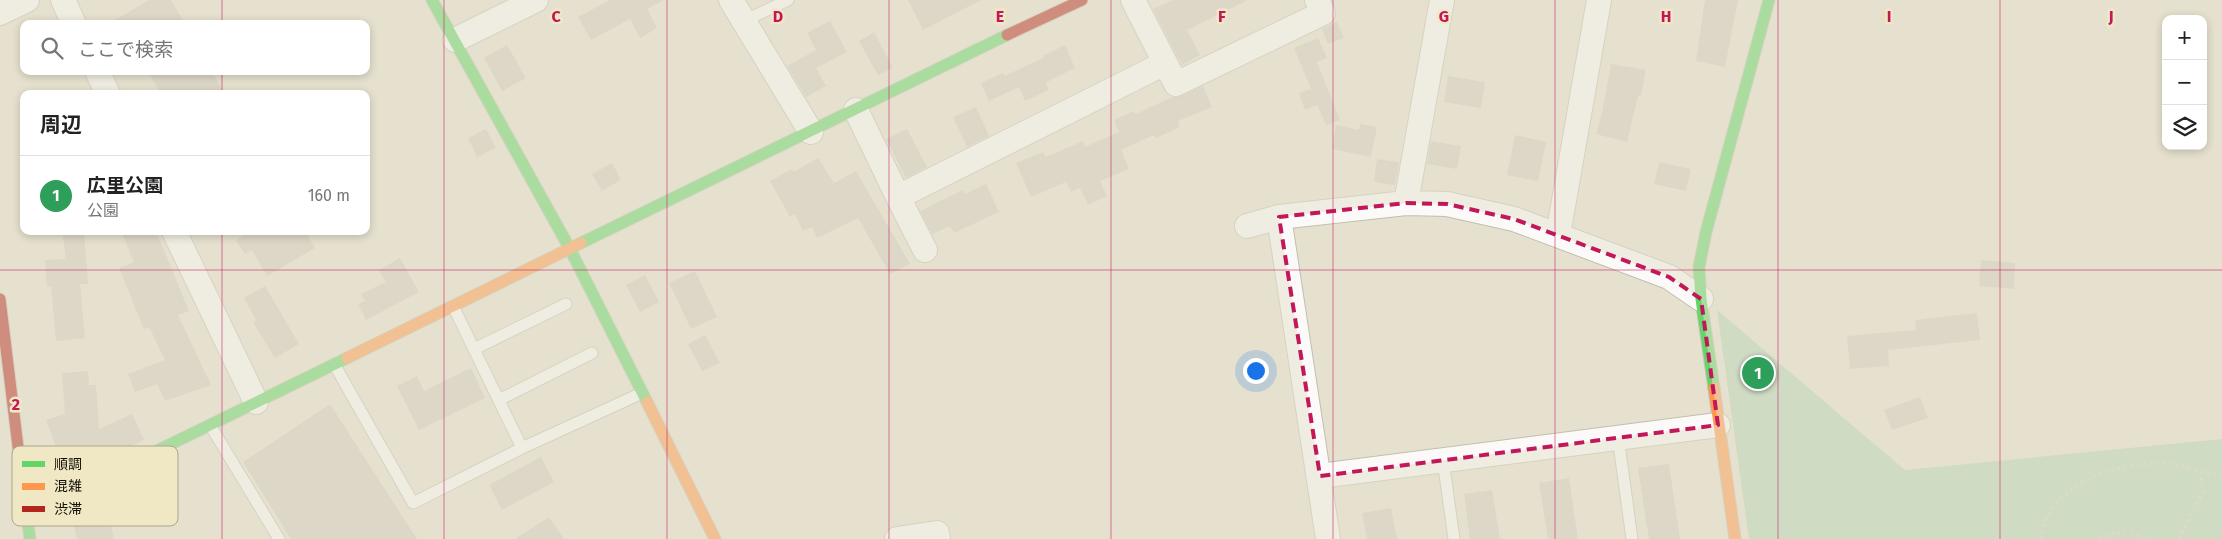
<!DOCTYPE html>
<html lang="ja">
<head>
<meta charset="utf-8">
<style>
  :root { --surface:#fff; --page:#f2f2f2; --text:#222; --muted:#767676; --line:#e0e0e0; --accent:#ea580c }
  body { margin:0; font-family:"Fira Sans","Noto Sans JP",sans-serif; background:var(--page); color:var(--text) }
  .controls { position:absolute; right:15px; top:15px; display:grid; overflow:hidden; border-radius:10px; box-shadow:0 2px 8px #0003 }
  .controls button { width:45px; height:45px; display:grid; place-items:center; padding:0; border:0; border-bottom:1px solid var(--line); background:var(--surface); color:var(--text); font:25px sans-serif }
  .you { position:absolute; left:1255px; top:370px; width:18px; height:18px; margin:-12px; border:4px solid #fff; border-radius:50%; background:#1a73e8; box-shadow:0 0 0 8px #1a73e833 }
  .badge { display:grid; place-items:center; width:32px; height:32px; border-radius:50%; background:var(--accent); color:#fff; font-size:16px; font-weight:700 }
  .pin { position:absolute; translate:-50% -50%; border:2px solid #fff; box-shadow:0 1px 5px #0006 }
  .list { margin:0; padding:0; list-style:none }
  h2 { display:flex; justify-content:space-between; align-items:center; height:65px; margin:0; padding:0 20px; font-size:21px }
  h2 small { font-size:16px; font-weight:400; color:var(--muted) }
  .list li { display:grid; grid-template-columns:32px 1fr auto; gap:15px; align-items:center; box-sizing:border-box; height:80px; padding:0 20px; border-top:1px solid var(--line) }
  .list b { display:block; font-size:19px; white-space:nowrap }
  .list p { margin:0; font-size:16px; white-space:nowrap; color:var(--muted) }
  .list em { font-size:16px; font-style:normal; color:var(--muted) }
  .icon { flex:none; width:28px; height:28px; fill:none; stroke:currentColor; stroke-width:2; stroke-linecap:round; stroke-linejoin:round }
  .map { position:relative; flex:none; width:2222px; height:539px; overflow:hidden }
  .search { position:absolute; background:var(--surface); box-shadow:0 2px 8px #0003; left:20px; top:20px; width:350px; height:55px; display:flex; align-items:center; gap:12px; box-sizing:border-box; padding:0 18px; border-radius:10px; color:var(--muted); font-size:19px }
  .panel { position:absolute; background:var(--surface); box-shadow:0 2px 8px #0003; left:20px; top:90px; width:350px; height:145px; border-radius:10px }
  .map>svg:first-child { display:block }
  .green { fill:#b5d2b9 }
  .building { fill:#d3c9be }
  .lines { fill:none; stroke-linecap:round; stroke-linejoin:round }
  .lane-casing { stroke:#c2bfaf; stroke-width:13 }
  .street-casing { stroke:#c2bfaf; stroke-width:26 }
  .fast-casing { stroke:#c2bfaf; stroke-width:13 }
  .slow-casing { stroke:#c2bfaf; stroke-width:13 }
  .jam-casing { stroke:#c2bfaf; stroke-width:13 }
  .path { stroke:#d2d1cb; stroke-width:3; stroke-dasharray:2.5 4; stroke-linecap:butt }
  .lane { stroke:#fbfaf8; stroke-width:11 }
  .street { stroke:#fbfaf8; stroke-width:24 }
  .fast { stroke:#63d668; stroke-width:11 }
  .slow { stroke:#ff974d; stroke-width:11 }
  .jam { stroke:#b3261e; stroke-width:11 }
  .marked { fill:none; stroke:#c2185b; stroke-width:4; stroke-dasharray:10 6; stroke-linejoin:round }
  .grid { fill:none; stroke:#c2185b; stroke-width:1; stroke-opacity:0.55 }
  .key { fill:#f0e7c4; stroke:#ada68a; stroke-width:1 }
  .key-label { font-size:14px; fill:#120f04 }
  .grid-label { font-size:16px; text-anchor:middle; font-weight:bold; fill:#c2185b; stroke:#f0e7c4; stroke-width:5; stroke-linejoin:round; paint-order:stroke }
</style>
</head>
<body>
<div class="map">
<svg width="2222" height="539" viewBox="0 0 2222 539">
  <rect width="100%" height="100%" fill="#e6e1ce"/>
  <!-- green -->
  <path class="green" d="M 1717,310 L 1905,470 L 2222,439 L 2222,539 L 1749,539 Z"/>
  <!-- building -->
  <path class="building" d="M 149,0 L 171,0 L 185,24 L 108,24 Z
    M 610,0 L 664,0 L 647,9 L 657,28 L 640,38 L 630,19 L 591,40 L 578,17 Z
    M 908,0 L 981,0 L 923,30 Z
    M 1173,0 L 1248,0 L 1187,30 L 1200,55 L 1182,65 L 1153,9 Z
    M 1705,0 L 1738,0 L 1725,67 L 1696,61 Z
    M 830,21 L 847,52 L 816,68 L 826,86 L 806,97 L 787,66 L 816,50 L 807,33 Z
    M 1337,22 L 1344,38 L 1328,44 L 1322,29 Z
    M 874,32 L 893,68 L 878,75 L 859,41 Z
    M 1318,38 L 1327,58 L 1317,62 L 1340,120 L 1326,125 L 1317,105 L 1305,110 L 1299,93 L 1311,89 L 1294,48 Z
    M 507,45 L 526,78 L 502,91 L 484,58 Z
    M 1065,45 L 1075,68 L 1045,83 L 1049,90 L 1025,101 L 1019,87 L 989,101 L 981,83 L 1003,73 L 1004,76 L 1044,58 L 1043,56 Z
    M 1611,64 L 1646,70 L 1641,96 L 1638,96 L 1627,142 L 1596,134 L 1602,113 Z
    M 148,71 L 212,71 L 225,94 L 161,94 Z
    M 1448,76 L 1485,82 L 1481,108 L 1444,102 Z
    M 1203,86 L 1212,107 L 1178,121 L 1180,127 L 1156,138 L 1154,135 L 1121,150 L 1129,169 L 1100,181 L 1107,196 L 1088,205 L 1080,188 L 1071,192 L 1066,182 L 1031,197 L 1016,163 L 1043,152 L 1046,157 L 1083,141 L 1085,147 L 1119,132 L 1114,120 L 1134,111 L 1136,114 L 1172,97 L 1182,96 Z
    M 976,107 L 989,136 L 967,147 L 953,117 Z
    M 1360,124 L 1377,127 L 1371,157 L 1332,149 L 1336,125 L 1359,130 Z
    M 486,129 L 496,148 L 477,157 L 468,138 Z
    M 907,129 L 927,167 L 906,178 L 886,139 Z
    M 1515,135 L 1546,142 L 1538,181 L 1507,175 Z
    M 1431,141 L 1461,146 L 1457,169 L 1427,164 Z
    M 818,158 L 834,183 L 856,171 L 910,264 L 890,274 L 858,218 L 817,238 L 812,227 L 803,231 L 795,214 L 790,217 L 770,181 L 792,169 L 793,172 Z
    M 1377,159 L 1399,162 L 1395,185 L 1374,182 Z
    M 1659,162 L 1691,169 L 1686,191 L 1654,184 Z
    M 612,163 L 621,180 L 602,191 L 592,174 Z
    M 986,184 L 999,212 L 954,233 L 950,226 L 932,234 L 920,211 L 963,190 L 965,194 Z
    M 62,231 L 84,231 L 88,284 L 80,284 L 85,338 L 56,341 L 51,286 L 47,287 L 45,260 L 66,259 Z
    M 121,231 L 156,231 L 189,311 L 178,315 L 211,385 L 165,401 L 157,384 L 135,392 L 128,374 L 165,360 L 149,327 L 144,329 L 119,268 L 134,262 Z
    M 241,231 L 305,231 L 315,248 L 267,276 L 252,250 L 245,254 L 236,240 L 244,235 Z
    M 400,258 L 419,292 L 366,320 L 358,304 L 365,301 L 361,294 L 386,282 L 379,270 Z
    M 1981,260 L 2015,263 L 2014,289 L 1979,286 Z
    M 695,271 L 717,317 L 691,329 L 669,283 Z
    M 645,275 L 659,302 L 640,312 L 626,285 Z
    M 265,286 L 299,344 L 275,358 L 253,322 L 256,320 L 244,298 Z
    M 1977,313 L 1980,340 L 1888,350 L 1889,366 L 1850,369 L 1847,336 L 1916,330 L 1915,320 Z
    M 705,335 L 720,363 L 702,371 L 688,344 Z
    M 471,368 L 485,398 L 419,430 L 397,386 L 417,376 L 424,391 Z
    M 88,371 L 89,385 L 96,385 L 99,429 L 132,414 L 144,440 L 67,476 L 46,420 L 65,414 L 62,373 Z
    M 1920,397 L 1928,418 L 1892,430 L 1884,410 Z
    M 330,404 L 417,539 L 291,539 L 243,462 Z
    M 541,457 L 554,482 L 502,510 L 489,485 Z
    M 1669,464 L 1680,539 L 1649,539 L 1638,468 Z
    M 1569,478 L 1578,539 L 1548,539 L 1539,483 Z
    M 1492,490 L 1500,539 L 1470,539 L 1464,494 Z
    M 1391,508 L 1397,539 L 1367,539 L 1362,513 Z
    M 109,515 L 114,539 L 77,539 L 73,523 Z
    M 549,517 L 564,539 L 515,539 Z"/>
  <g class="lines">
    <defs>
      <path id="lane" d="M 744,21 L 788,0
        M 453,306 L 522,448
        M 474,349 L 566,304
        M 334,364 L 413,503 L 522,448 L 642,393
        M 499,400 L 592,353
        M 210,425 L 279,539
        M 1618,437 L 1632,539
        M 1443,460 L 1454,539"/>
      <path id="street" d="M 63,0 L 74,24
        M 731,0 L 811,132
        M 1133,0 L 1176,84 L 1323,13 L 1317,0
        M 0,13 L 27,0
        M 455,40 L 536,0
        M 97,71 L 108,94
        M 856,110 L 898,197 L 1165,63
        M 898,197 L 925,250
        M 1406,203 L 1442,0
        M 1279,217 L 1328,539
        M 1247,226 L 1279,217 L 1406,203 L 1447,204 L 1514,219 L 1669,277 L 1701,299
        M 174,231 L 256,402
        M 1558,235 L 1599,0
        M 1320,476 L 1718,425
        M 897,539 L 937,533 L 938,539"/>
      <path id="fast" d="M 432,0 L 570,249 L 647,402
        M 581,243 L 1007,35
        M 1714,388 L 1701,299 L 1699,267 L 1706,232 L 1769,0
        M 19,455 L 30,539
        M 26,508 L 48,504 L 347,358"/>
      <path id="slow" d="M 347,358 L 581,243
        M 1714,388 L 1735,539
        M 647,402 L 715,539"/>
      <path id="jam" d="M 1007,35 L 1082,0
        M 0,299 L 19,455"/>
    </defs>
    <!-- lane casing -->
    <use href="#lane" class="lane-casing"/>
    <!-- street casing -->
    <use href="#street" class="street-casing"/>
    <!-- fast casing -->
    <use href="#fast" class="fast-casing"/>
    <!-- slow casing -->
    <use href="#slow" class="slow-casing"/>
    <!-- jam casing -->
    <use href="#jam" class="jam-casing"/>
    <!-- path -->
    <path class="path" d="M 2041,539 C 2048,483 2117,462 2166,463 C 2177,463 2189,469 2199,471 C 2207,473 2214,474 2222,475
      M 2099,539 C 2115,530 2131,531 2146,539
      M 2179,539 L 2203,492 L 2201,472"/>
    <!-- lane -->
    <use href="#lane" class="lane"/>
    <!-- street -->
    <use href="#street" class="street"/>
    <!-- fast -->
    <use href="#fast" class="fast"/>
    <!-- slow -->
    <use href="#slow" class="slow"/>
    <!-- jam -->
    <use href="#jam" class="jam"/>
  </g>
  <!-- marked area -->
  <path d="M0 0H2222V539H0ZM 1406,203 L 1447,204 L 1514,219 L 1669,277 L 1701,299 L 1718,425 L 1320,476 L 1279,217 Z" fill="#e6e1ce" fill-opacity=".55" fill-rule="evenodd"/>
  <path class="marked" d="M 1406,203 L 1447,204 L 1514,219 L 1669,277 L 1701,299 L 1718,425 L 1320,476 L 1279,217 Z"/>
  <!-- grid -->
  <path class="grid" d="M 222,0 L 222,24M 444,0 L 444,539M 667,0 L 667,539M 889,0 L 889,539M 1111,0 L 1111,539M 1333,0 L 1333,539M 1555,0 L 1555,539M 1778,0 L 1778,539M 2000,0 L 2000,539M 222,71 L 222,94M 222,231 L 222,539M 0,270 L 2222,270"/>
  <!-- legend -->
  <rect x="12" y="446" width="166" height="80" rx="8" class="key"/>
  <rect x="22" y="461" width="23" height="6" fill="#63d668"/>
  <rect x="22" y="483" width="23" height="7" fill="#ff974d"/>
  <rect x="22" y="506" width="23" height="6" fill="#b3261e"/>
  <g class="key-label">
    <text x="54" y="469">順調</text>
    <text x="54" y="491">混雑</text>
    <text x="54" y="514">渋滞</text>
  </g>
  <g class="grid-label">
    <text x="556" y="22">C</text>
    <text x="778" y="22">D</text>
    <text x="1000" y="22">E</text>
    <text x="1222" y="22">F</text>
    <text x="1444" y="22">G</text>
    <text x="1666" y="22">H</text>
    <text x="1889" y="22">I</text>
    <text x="2111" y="22">J</text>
    <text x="16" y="410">2</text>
  </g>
</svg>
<div class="controls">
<button>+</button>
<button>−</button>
<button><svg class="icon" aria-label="layers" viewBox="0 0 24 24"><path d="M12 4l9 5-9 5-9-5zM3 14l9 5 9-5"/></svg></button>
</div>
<div class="you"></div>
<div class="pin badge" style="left:1758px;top:373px;background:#2e9e5b">1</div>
<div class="search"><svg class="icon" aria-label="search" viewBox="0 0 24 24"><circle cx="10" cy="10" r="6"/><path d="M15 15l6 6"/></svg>ここで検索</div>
<section class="panel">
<h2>周辺<small></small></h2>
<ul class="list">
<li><span class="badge" style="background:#2e9e5b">1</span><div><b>広里公園</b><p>公園</p></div><em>160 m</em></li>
</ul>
</section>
</div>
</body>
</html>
